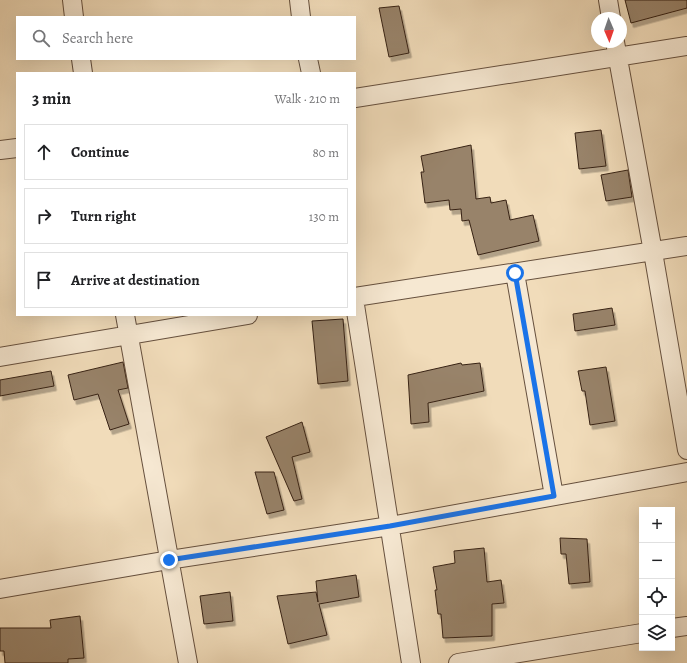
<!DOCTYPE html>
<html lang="en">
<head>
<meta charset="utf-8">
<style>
  :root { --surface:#fff; --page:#f2f2f2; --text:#202124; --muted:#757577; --line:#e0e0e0 }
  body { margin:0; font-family:Alegreya,serif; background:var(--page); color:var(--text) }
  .controls { position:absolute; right:12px; bottom:12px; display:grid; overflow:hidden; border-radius:0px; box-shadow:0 4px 16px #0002 }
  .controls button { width:36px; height:36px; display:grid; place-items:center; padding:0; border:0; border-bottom:1px solid var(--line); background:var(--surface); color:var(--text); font:20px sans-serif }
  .compass { position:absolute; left:591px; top:12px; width:36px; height:36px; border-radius:50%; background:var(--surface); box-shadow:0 4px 16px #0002; rotate:178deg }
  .stop { position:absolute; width:12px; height:12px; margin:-9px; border:3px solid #1a73e8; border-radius:50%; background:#fff }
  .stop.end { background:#1a73e8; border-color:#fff; box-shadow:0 1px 4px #0008 }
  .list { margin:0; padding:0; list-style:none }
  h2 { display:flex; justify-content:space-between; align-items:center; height:52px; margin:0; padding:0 16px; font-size:17px }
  h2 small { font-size:13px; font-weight:400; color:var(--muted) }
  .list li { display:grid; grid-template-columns:26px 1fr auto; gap:12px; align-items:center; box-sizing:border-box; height:56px; margin:0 8px 8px; padding:0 8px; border:1px solid var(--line); border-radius:0px }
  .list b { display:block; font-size:15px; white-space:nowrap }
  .list em { font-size:13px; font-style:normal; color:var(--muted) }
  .icon { flex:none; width:22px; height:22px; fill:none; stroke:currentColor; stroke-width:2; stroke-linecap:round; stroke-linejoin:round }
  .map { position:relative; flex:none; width:687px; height:663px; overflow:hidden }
  .search { position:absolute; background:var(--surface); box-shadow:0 4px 16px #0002; left:16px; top:16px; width:340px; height:44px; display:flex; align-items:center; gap:10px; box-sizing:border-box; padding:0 14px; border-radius:0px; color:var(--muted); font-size:15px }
  .panel { position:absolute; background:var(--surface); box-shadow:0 4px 16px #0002; left:16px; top:72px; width:340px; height:244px; border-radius:0px }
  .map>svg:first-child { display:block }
  .building { fill:#98836a; stroke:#372214; filter:url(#shadow) }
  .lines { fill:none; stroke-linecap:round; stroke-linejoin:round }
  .minor-casing { stroke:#66503e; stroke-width:20 }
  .minor { stroke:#f6e8d2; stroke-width:18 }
  .route { stroke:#1a73e8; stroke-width:5 }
</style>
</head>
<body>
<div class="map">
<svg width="687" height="663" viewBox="0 0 687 663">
  <defs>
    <filter id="shadow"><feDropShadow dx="2.5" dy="4.5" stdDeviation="0" flood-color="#0004"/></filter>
  </defs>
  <rect width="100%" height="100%" fill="#f1dcba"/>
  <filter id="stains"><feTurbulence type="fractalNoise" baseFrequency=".005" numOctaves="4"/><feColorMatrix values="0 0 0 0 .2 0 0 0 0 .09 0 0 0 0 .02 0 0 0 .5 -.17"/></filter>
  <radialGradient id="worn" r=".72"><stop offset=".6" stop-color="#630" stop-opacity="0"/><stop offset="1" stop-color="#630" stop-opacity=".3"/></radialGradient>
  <!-- building -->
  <path class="building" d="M 625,0 L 687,0 L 687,8 L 631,23 Z
    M 399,6 L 409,53 L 389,57 L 379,8 Z
    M 601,130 L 606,166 L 579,169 L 575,133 Z
    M 471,145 L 476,199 L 490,197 L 491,203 L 506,200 L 510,220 L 533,215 L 539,241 L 478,255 L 469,220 L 462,221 L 461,209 L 450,210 L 449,200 L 425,203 L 421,172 L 424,172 L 421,156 Z
    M 628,170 L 632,197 L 606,201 L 601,175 Z
    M 612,308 L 615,325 L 575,331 L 573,314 Z
    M 343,319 L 348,381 L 318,384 L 312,321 Z
    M 123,362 L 128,388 L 118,390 L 129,424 L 110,430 L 98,394 L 74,400 L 68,375 Z
    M 461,363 L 462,365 L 480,363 L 484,391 L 428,403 L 429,422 L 411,424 L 408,375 Z
    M 606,367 L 615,421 L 590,425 L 585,391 L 582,391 L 578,371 Z
    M 51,371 L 54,386 L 0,396 L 0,380 Z
    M 302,422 L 310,452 L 292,457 L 302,499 L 294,501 L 266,437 Z
    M 255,472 L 274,472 L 284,510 L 267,514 Z
    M 560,538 L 587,539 L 590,582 L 569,584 L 566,554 L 561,554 Z
    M 484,548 L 487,582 L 501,580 L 504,603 L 492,604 L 492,636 L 443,638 L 441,614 L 438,614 L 435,590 L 437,590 L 433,567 L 455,563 L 454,551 Z
    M 356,575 L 359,597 L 319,604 L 327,635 L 288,644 L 277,596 L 316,592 L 318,602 L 316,581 Z
    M 230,592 L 233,621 L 204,624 L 200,596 Z
    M 80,616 L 84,658 L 68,659 L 68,663 L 5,663 L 4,651 L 0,651 L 0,628 L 51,628 L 50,620 Z"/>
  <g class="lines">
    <defs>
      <path id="minor" d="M 72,0 L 74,17
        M 299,0 L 301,17
        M 608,0 L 611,18
        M 615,42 L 653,252 L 687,450
        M 81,59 L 83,73
        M 308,59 L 311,73
        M 355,98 L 687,46
        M 0,150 L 17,148
        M 515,273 L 554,496
        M 355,297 L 687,246
        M 355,305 L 411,663
        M 125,315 L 188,663
        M 0,357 L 248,315
        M 0,589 L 169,560 L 390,526 L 687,472
        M 672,628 L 687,626
        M 458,663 L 642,633"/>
    </defs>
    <!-- minor casing -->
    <use href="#minor" class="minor-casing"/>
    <!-- minor -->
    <use href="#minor" class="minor"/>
  </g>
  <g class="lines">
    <!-- route -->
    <path class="route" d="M 169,560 L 390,526 L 554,496 L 515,273"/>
  </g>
  <rect width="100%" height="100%" filter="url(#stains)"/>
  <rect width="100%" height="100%" fill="url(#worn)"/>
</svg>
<div class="controls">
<button>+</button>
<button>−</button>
<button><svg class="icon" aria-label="locate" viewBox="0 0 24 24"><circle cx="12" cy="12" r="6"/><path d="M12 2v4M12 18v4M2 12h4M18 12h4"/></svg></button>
<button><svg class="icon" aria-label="layers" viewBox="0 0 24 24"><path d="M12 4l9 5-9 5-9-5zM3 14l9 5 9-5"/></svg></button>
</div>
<svg class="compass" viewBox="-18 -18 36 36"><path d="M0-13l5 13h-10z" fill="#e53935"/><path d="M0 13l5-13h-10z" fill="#757577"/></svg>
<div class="stop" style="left:515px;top:273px"></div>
<div class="stop end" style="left:169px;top:560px"></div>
<div class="search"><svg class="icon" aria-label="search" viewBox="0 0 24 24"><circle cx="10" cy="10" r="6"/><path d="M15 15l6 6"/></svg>Search here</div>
<section class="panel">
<h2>3 min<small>Walk · 210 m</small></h2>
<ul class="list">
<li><svg class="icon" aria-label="ahead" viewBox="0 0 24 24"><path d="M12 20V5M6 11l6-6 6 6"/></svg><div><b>Continue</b></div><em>80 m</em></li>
<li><svg class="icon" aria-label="right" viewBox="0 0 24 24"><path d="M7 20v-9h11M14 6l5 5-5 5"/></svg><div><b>Turn right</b></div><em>130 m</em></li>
<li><svg class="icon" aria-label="arrive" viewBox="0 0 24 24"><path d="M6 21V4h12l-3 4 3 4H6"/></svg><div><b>Arrive at destination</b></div></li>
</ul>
</section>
</div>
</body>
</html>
